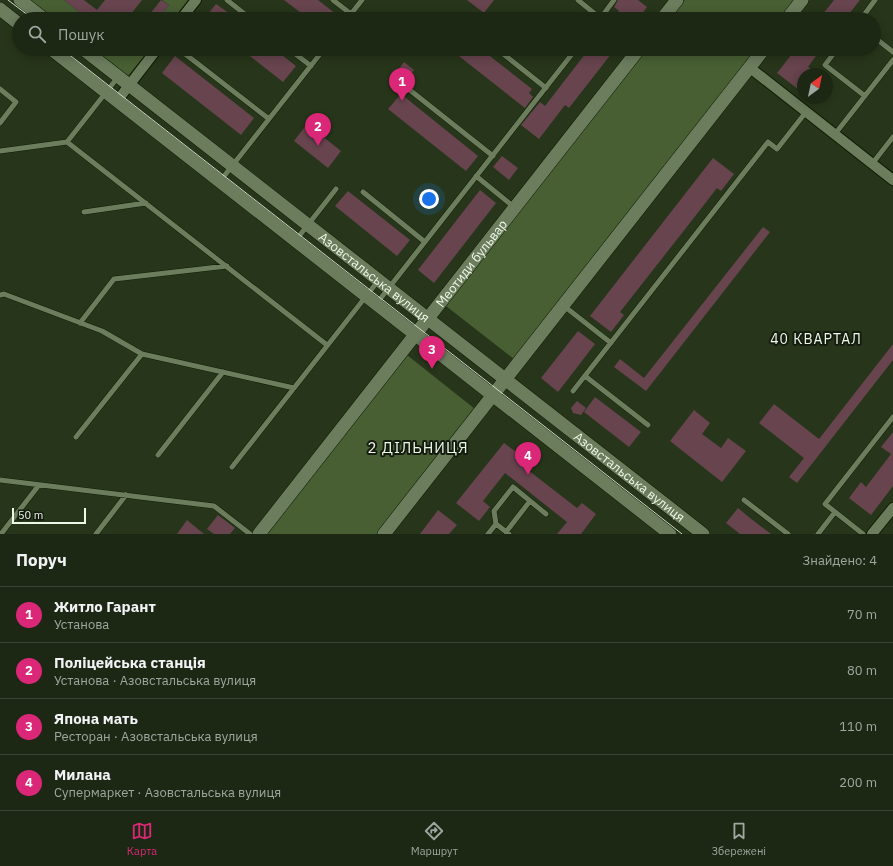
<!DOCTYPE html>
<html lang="uk">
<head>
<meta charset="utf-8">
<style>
  :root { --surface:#1d2814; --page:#2a3422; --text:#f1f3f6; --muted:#a0a6a0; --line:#3b4434; --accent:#db2777 }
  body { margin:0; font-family:"IBM Plex Sans",sans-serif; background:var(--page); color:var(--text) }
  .compass { position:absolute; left:797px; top:68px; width:36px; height:36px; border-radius:50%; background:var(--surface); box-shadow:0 2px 10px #0003; rotate:33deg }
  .scale { position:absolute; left:12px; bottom:10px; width:74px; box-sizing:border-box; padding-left:4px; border:2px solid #eef8e7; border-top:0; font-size:11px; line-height:14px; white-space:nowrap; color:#eef8e7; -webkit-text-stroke:3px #141b0f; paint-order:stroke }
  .you { position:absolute; left:429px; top:199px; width:14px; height:14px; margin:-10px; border:3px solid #fff; border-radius:50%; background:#1a73e8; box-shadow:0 0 0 6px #1a73e833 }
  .badge { display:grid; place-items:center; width:26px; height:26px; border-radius:50%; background:var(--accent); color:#fff; font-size:13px; font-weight:700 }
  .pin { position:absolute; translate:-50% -33px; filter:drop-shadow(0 1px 2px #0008) }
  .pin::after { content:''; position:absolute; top:21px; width:14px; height:12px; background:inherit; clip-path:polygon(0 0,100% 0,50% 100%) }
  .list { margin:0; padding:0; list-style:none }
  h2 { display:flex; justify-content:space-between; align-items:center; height:52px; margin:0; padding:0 16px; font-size:17px }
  h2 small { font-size:13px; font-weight:400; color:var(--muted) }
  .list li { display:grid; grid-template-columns:26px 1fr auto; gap:12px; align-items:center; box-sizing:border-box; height:56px; padding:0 16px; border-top:1px solid var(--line) }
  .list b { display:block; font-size:15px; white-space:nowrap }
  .list p { margin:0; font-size:13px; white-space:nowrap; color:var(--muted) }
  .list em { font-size:13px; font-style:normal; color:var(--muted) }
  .icon { flex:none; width:22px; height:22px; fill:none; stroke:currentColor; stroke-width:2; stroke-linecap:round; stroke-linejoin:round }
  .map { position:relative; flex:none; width:893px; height:534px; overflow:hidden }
  .search { position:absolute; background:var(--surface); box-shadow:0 2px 10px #0003; left:12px; right:12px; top:12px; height:44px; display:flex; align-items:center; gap:10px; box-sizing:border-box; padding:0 14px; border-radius:22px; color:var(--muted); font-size:15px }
  .sheet { height:276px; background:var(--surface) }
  nav { display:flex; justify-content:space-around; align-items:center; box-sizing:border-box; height:56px; border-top:1px solid var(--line); background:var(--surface); font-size:11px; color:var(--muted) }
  nav a { display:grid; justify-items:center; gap:2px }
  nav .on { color:var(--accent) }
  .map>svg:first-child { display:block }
  .green { fill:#485f34 }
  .building { fill:#67444e }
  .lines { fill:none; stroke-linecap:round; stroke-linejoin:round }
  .service-casing { stroke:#0f1d03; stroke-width:6 }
  .minor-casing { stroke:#0f1d03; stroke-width:12 }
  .tertiary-casing { stroke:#0f1d03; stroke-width:14 }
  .service { stroke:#6c7d5e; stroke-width:5 }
  .minor { stroke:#6c7d5e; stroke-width:10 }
  .tertiary { stroke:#6c7d5e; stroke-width:13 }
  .tram { stroke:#cfdac7; stroke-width:1 }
  .labels { text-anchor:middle; stroke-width:4; stroke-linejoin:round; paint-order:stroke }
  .street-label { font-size:13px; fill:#eef8e7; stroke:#141b0f }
  .neighbourhood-label { font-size:14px; letter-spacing:1px; fill:#eef8e7; stroke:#141b0f }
  .quarter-label { font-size:15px; letter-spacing:1px; fill:#eef8e7; stroke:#141b0f }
</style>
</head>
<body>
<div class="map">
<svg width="893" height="534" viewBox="0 0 893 534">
  <rect width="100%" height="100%" fill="#27361a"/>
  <!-- green -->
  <path class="green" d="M 30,0 L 64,0 L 88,19 L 54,19 Z
    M 162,0 L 188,0 L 173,19 L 158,19 L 169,5 Z
    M 685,0 L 795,0 L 780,19 L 670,19 Z
    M 93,49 L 127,49 L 131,52 L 134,49 L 150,49 L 128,76 Z
    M 647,49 L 756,49 L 514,359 L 446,306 Z
    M 407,355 L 475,409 L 377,534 L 267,534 Z"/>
  <!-- building -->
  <path class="building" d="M 64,0 L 84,0 L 97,10 L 105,0 L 142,0 L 127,19 L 88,19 Z
    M 161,0 L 169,5 L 158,19 L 146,19 Z
    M 284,0 L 318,0 L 336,14 L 332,19 L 309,19 Z
    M 467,0 L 494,0 L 484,13 Z
    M 618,0 L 638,0 L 647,7 L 638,19 L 613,19 L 619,11 L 614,7 Z
    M 834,0 L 860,0 L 845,19 L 819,19 Z
    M 216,4 L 226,11 L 236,19 L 204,19 Z
    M 241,49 L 274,49 L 296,66 L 283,82 Z
    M 450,49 L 481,49 L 532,89 L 529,93 L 533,97 L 525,108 Z
    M 589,49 L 615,49 L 569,108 L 565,105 L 539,139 L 521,125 L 540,102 L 545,106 Z
    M 796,49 L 821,49 L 808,67 L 817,74 L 803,74 L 803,93 L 777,73 Z
    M 175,56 L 254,118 L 241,135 L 162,73 Z
    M 404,62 L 414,70 L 405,81 L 396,73 Z
    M 401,94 L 478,156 L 466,171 L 388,109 Z
    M 307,124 L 341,151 L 328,168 L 294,141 Z
    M 502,156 L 518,168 L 509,180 L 493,167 Z
    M 713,158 L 734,174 L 721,191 L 717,188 L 693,219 L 620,312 L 624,315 L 611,332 L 590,316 Z
    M 480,190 L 496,203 L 434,283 L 418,270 Z
    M 348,191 L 410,240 L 397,256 L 335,206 Z
    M 763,227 L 770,232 L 646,391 L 614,367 L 620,359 L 644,378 Z
    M 578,331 L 595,344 L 558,392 L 541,378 Z
    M 893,344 L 893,360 L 797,483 L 789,477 L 804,458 L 759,423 L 774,404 L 819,439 Z
    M 595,397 L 641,432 L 629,447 L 584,412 Z
    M 577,401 L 586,408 L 581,415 L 573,413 L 571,408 Z
    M 694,410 L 710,423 L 702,434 L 721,448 L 728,438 L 746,451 L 722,482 L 670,441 Z
    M 893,432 L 893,486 L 871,515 L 849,498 L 861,482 L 866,487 L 891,454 L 881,447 Z
    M 504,443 L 520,455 L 515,460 L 577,508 L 582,503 L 596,514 L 581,534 L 557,534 L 567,522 L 505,473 L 483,501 L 490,507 L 479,521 L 456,503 Z
    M 738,508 L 750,518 L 771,534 L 740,534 L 726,523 Z
    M 438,510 L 457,525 L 449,534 L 420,534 Z
    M 218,515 L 235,528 L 230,534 L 214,534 L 207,529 Z
    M 187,520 L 204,534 L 177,534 Z"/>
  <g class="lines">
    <defs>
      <path id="service" d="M 227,0 L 251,19
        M 333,0 L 351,14
        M 578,0 L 600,18
        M 347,19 L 362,0
        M 458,19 L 459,19
        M 600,19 L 614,0
        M 861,19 L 875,0
        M 874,37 L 893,52
        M 289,49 L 311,66
        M 497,49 L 546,88
        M 837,49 L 825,65 L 865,96
        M 180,50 L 269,119
        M 406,87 L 493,156
        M 0,89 L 16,102 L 0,123
        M 835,134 L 893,60
        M 67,142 L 327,345
        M 0,151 L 67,142 L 118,77
        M 872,164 L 893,137
        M 476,176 L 514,207
        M 221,180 L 324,49
        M 363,192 L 425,242
        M 84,212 L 146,203
        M 296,240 L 336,189
        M 0,295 L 4,294 L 102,331 L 142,354 L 294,388
        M 377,303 L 576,49
        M 564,306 L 611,343
        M 80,323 L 114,279 L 227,266
        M 585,376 L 648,425
        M 573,391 L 768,142 L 777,149 L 806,112
        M 76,437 L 142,354
        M 158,455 L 223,372
        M 232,467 L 378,281
        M 0,480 L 214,506 L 250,534
        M 744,500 L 788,534
        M 506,532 L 530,501
        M 1,534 L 39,485
        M 96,534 L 126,495
        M 488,534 L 496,524
        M 509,534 L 496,524 L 494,511 L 513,487 L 546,514
        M 818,534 L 835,512
        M 863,534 L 825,504 L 893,417"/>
      <path id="minor" d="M 181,19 L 196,0
        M 749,67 L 893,180
        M 117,101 L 157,49
        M 872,534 L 893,508"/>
      <g id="tertiary">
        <path d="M 20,0 L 44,19"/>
        <path d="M 0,9 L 19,24"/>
        <path d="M 662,19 L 677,0"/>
        <path d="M 787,19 L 802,0"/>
        <path d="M 51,49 L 670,534"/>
        <path id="s1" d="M 83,49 L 703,534"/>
        <path id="s2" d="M 259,534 L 639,49"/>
        <path d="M 384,534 L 764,49"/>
      </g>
    </defs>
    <!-- service casing -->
    <use href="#service" class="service-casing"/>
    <!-- minor casing -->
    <use href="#minor" class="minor-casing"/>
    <!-- tertiary casing -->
    <use href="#tertiary" class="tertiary-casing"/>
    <!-- service -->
    <use href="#service" class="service"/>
    <!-- minor -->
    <use href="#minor" class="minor"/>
    <!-- tertiary -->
    <use href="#tertiary" class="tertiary"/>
    <!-- tram -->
    <path class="tram" d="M 8,0 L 33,19
      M 62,49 L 682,534"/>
  </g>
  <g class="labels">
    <!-- street labels -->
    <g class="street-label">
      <text dy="5" stroke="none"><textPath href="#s2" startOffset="344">Меотиди бульвар</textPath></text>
      <text dy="5" stroke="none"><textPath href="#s1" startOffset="370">Азовстальська вулиця</textPath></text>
      <text dy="5" stroke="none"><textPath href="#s1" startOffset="694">Азовстальська вулиця</textPath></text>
    </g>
    <!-- neighbourhood labels -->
    <g class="neighbourhood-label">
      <text x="816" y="344">40 КВАРТАЛ</text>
    </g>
    <!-- quarter labels -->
    <g class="quarter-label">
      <text x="418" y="453">2 ДІЛЬНИЦЯ</text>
    </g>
  </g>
</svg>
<svg class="compass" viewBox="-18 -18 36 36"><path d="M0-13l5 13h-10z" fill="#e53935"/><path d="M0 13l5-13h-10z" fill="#a0a6a0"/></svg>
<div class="scale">50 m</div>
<div class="you"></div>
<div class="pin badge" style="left:402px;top:101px">1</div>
<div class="pin badge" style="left:318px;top:146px">2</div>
<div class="pin badge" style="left:432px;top:369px">3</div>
<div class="pin badge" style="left:528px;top:475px">4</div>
<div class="search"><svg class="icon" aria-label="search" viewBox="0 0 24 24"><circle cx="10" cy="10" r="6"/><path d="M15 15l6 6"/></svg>Пошук</div>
</div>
<section class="sheet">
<h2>Поруч<small>Знайдено: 4</small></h2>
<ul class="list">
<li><span class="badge">1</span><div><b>Житло Гарант</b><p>Установа</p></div><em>70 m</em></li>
<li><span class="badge">2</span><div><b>Поліцейська станція</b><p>Установа · Азовстальська вулиця</p></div><em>80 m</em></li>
<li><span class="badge">3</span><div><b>Япона мать</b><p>Ресторан · Азовстальська вулиця</p></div><em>110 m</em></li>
<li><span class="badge">4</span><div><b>Милана</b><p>Супермаркет · Азовстальська вулиця</p></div><em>200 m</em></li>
</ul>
</section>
<nav>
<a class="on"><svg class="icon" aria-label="map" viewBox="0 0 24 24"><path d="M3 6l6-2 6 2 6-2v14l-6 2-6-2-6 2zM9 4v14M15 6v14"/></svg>Карта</a>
<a><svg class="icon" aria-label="directions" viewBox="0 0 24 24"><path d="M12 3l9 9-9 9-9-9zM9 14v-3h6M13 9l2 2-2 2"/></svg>Маршрут</a>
<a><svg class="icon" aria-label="saved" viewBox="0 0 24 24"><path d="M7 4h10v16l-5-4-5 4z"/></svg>Збережені</a>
</nav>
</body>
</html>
